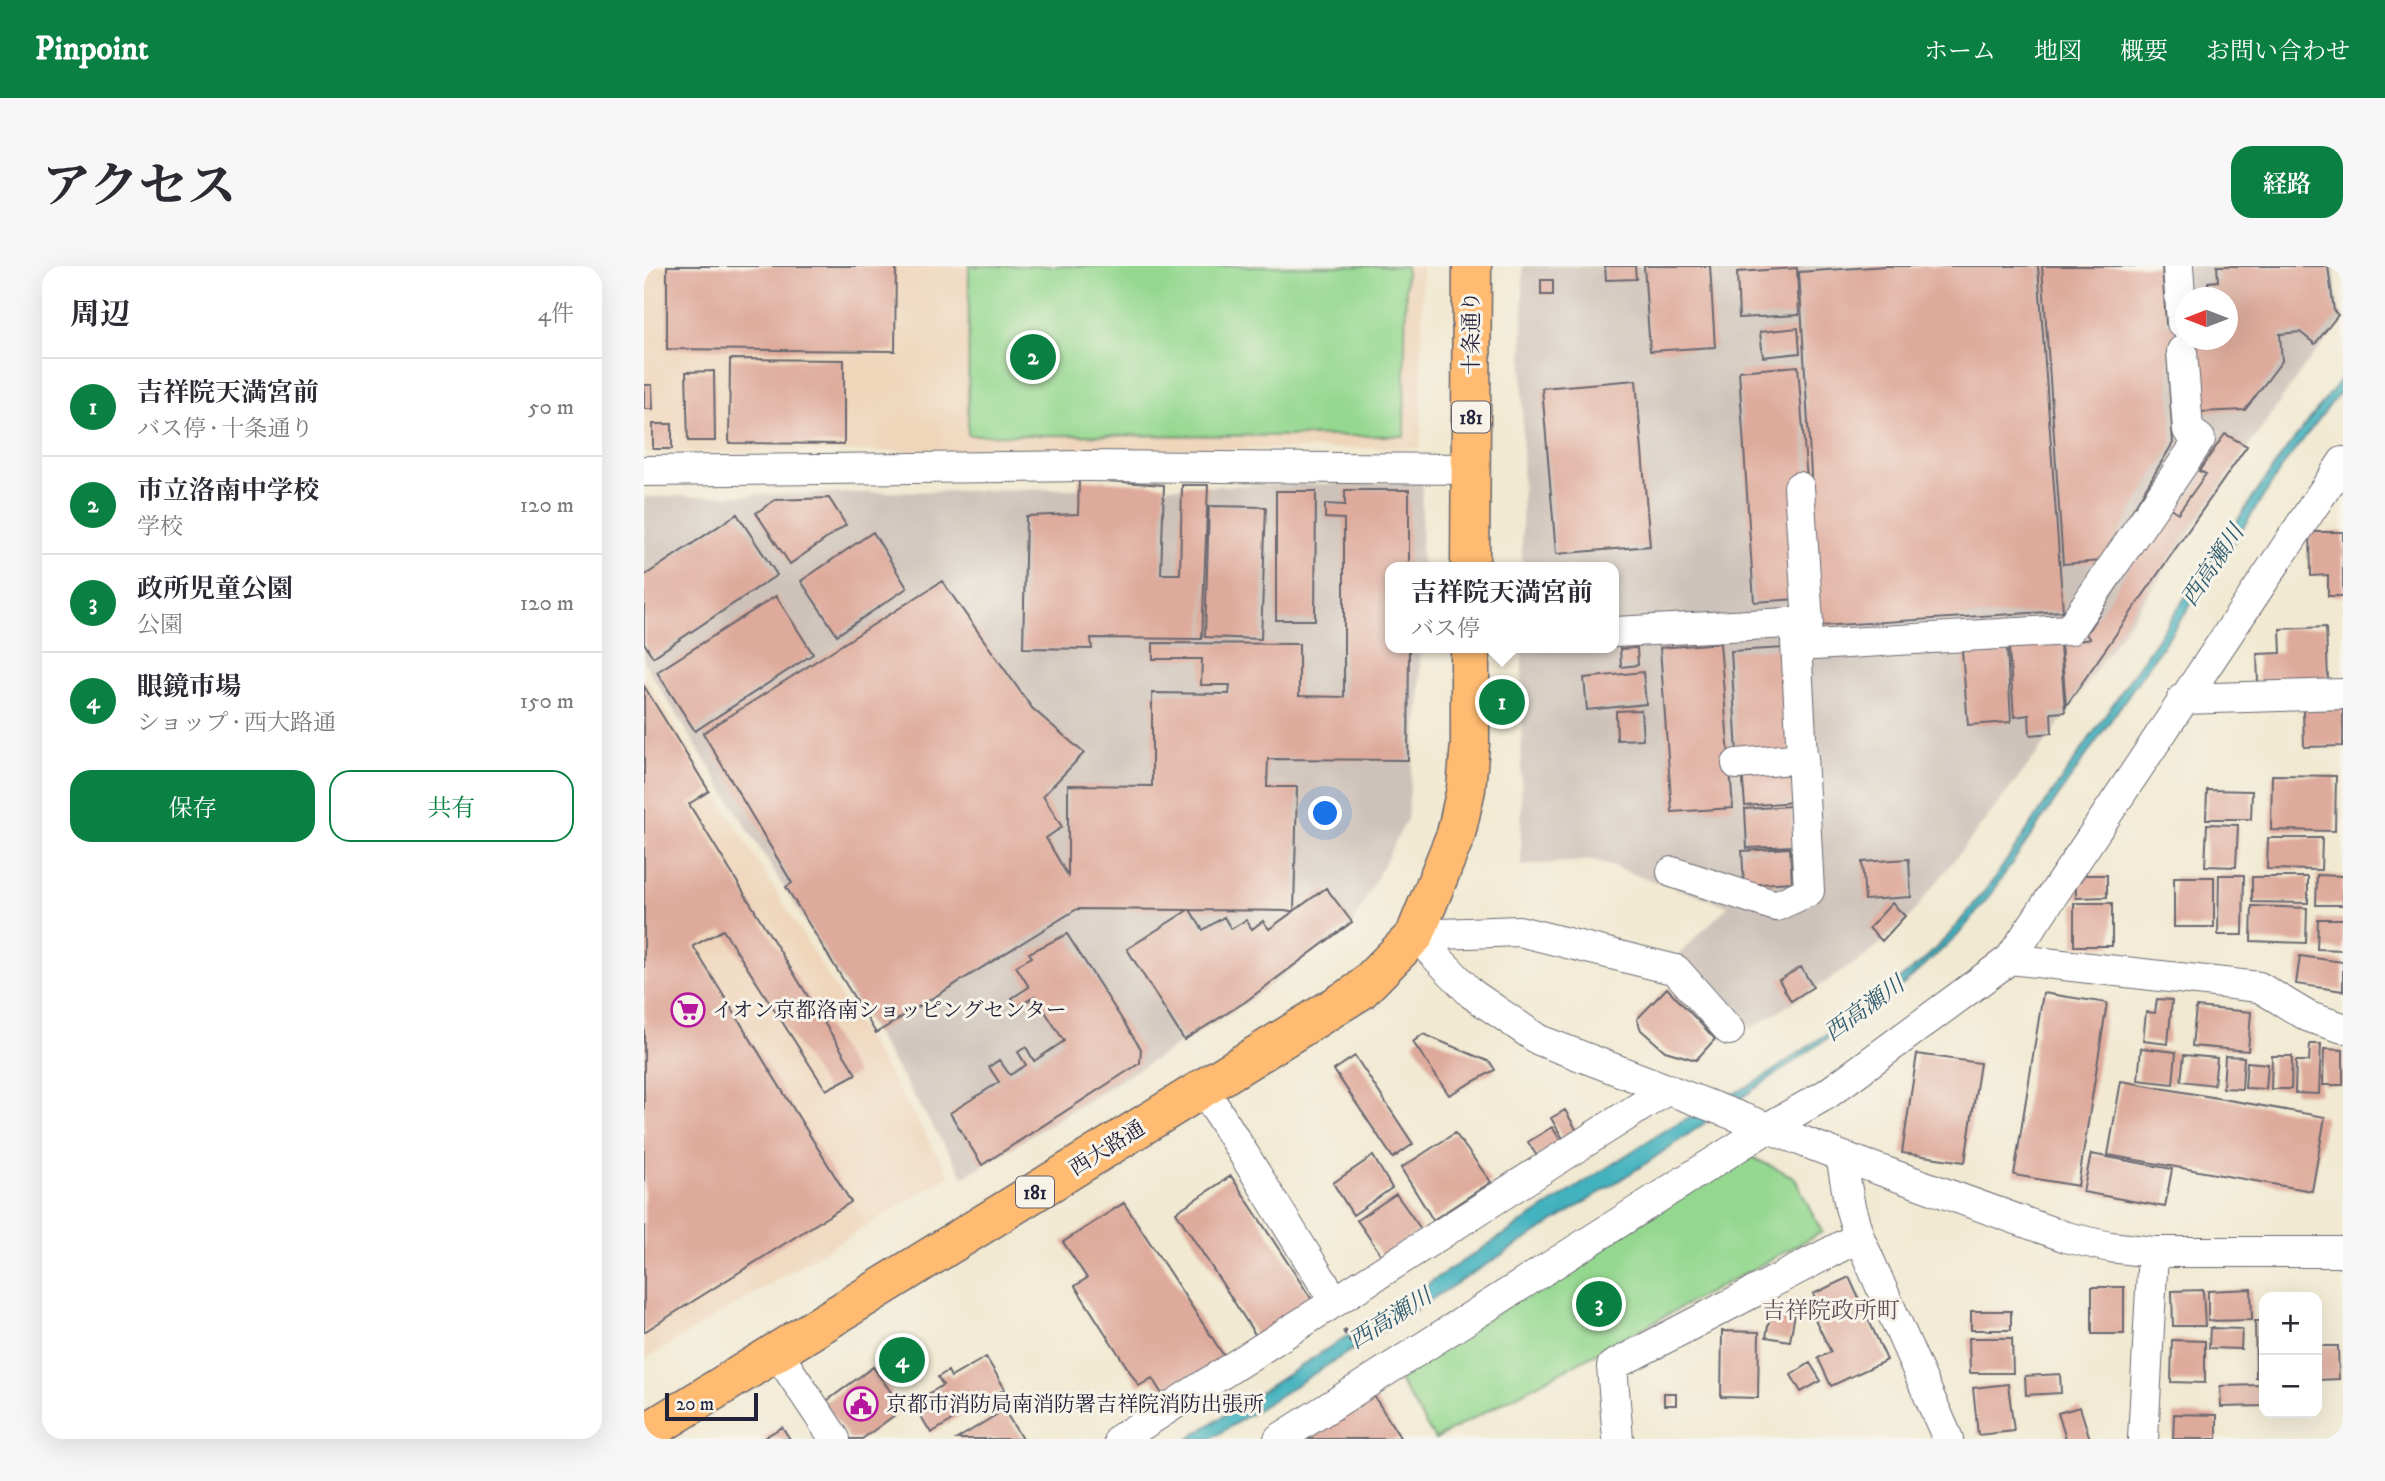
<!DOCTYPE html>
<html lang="ja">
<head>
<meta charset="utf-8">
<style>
  :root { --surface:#fff; --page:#f7f7f7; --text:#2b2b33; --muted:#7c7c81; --line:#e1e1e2; --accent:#0b8043 }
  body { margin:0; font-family:"IM FELL DW Pica","Noto Serif JP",serif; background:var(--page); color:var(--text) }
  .controls { position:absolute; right:21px; bottom:21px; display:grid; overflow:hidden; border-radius:14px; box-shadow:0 7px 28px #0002 }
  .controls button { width:63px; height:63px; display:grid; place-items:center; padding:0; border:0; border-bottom:2px solid var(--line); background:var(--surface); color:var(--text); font:35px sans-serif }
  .compass { position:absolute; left:1531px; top:21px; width:63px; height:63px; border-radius:50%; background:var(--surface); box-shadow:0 7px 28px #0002; rotate:270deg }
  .scale { position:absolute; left:21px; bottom:18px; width:93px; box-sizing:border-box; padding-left:7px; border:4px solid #22223b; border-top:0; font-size:19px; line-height:24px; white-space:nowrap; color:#22223b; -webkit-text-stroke:5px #f7f3e8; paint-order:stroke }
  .you { position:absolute; left:682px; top:548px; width:24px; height:24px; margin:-18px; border:5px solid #fff; border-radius:50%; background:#1a73e8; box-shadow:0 0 0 10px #1a73e833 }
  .badge { display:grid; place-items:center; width:46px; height:46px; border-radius:50%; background:var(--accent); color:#fff; font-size:23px; font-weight:700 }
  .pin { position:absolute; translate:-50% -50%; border:4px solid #fff; box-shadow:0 2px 7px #0006 }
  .popup { position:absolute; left:741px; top:296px; width:234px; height:91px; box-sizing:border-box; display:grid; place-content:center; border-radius:14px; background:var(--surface); filter:drop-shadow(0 2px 5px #0005); font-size:23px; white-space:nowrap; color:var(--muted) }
  .popup b { font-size:26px; color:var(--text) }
  .popup::after { content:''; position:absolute; left:50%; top:100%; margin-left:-14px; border:14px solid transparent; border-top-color:var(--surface) }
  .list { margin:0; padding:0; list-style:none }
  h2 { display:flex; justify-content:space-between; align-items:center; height:91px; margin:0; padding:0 28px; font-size:30px }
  h2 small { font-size:23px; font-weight:400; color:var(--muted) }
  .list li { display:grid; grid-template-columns:46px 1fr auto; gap:21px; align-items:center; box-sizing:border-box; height:98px; padding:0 28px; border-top:2px solid var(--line) }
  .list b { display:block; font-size:26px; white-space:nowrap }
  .list p { margin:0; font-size:23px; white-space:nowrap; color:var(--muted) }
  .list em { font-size:23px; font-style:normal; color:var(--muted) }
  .actions { display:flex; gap:14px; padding:21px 28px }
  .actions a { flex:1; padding:16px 0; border:2px solid var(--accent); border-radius:21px; text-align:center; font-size:24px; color:var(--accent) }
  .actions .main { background:var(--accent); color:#fff }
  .map { position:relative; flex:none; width:1699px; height:1173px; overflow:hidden; border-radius:21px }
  header { display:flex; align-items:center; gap:42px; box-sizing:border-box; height:98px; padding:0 35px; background:var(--accent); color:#fff }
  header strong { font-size:33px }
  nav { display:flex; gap:38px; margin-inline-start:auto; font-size:24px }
  .intro { display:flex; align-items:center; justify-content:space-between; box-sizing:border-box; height:168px; padding:0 42px }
  h1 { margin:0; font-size:49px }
  .button { padding:18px 32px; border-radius:21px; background:var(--accent); color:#fff; font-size:24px; font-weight:700 }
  main { display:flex; gap:42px; padding:0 42px }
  aside { flex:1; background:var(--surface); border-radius:21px; box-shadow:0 7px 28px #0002 }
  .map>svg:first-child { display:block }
  .built { fill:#efd6bb }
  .industrial { fill:#cdc2b9; fill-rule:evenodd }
  .green { fill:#94d890; stroke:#5b7d66; stroke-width:2 }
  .water { fill:#43b2be; stroke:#326a7c; stroke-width:2 }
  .building { fill:#deaa9b }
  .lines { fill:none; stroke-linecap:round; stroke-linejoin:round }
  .minor-casing { stroke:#6a6870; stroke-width:32 }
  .major-casing { stroke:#6a6870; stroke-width:41 }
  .path { stroke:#6a6870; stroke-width:4.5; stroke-dasharray:5 5; stroke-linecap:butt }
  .minor { stroke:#fff; stroke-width:30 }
  .major { stroke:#ffbb71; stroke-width:38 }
  .labels { text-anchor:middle; stroke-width:6; stroke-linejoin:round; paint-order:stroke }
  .shield { fill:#f7f3e8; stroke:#62616f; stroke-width:2 }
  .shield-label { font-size:19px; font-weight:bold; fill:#22223b }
  .street-label { font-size:21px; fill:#22223b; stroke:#f7f3e8 }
  .poi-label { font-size:21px; fill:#22223b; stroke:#f7f3e8; text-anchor:start }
  .water-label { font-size:23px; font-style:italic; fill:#2f5c6f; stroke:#f7f3e8 }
  .neighbourhood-label { font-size:23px; fill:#64525d; stroke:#f7f3e8 }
</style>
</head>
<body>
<header>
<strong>Pinpoint</strong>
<nav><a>ホーム</a><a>地図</a><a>概要</a><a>お問い合わせ</a></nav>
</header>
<div class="intro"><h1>アクセス</h1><a class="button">経路</a></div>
<main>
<aside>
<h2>周辺<small>4件</small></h2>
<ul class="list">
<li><span class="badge">1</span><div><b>吉祥院天満宮前</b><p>バス停 · 十条通り</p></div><em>50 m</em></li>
<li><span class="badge">2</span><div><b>市立洛南中学校</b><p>学校</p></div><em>120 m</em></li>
<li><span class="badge">3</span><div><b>政所児童公園</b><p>公園</p></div><em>120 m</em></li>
<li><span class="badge">4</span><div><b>眼鏡市場</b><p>ショップ · 西大路通</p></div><em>150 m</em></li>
</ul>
<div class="actions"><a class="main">保存</a><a>共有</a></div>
</aside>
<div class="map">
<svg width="1699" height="1173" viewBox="0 0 1699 1173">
  <rect width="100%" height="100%" fill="#f7f3e8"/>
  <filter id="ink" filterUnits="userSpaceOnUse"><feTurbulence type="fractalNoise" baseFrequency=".0143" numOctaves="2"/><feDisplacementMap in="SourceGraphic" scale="14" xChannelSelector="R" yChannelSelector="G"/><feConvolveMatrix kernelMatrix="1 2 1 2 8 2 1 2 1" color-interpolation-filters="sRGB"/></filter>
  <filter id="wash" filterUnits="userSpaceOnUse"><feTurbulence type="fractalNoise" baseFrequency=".00686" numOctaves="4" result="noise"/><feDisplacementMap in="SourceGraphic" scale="28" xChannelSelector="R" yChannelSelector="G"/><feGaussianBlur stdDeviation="1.57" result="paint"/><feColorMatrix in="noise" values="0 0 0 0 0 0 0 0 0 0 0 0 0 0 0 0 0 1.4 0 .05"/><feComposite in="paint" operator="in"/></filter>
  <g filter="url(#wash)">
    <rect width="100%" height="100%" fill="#f1e9d2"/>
    <!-- built -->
    <path class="built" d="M 0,0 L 778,0 L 777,182 L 0,187 Z
      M 0,410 L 306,909 L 0,1094 Z"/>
    <!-- industrial -->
    <path class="industrial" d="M 879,0 L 1690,0 L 1694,41 L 1699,54 L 1657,105 L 1407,470 L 1264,653 L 1222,690 L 1107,763 L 1039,694 L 1029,694 L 1084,640 L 949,594 L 877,600 L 878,382 L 970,382 L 970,301 L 878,301 ZM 1542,32 L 1584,32 L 1584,74 L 1542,74 Z
      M 778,216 L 777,301 L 746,301 L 746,382 L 776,382 L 776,430 L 763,553 L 709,657 L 600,738 L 320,911 L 0,396 L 0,231 Z"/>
    <!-- green -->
    <path class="green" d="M 325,0 L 762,0 L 760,170 L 324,169 Z
      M 1103,889 L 1150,911 L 1178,966 L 791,1173 L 752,1110 Z"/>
    <!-- water -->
    <path class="water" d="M 1699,111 L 1699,122 L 1641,197 L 1579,292 L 1341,636 L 1313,670 L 1251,726 L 1001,898 L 567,1173 L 544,1173 L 1021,864 L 1114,815 L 1187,765 L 1277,697 L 1305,669 L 1348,616 L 1638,189 Z"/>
    <g id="blocks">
      <!-- building -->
      <path class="building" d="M 23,0 L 252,0 L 251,85 L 23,83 Z
        M 961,0 L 991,0 L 992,13 L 962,14 Z
        M 1000,0 L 1066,0 L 1071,81 L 1006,85 Z
        M 1242,0 L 1394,0 L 1419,345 L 1176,360 L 1155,6 Z
        M 1398,0 L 1518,0 L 1522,58 L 1542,57 L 1542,74 L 1584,74 L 1584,32 L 1565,32 L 1564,16 L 1574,15 L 1573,0 L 1684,0 L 1690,45 L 1694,49 L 1671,78 L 1656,66 L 1636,68 L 1638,95 L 1601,144 L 1556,146 L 1552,84 L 1523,86 L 1529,177 L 1458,295 L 1419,298 Z
        M 1153,2 L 1155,49 L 1095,52 L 1093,6 Z
        M 897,14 L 909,14 L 909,29 L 897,29 Z
        M 1154,62 L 1156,87 L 1119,91 L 1116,66 Z
        M 86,93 L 200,94 L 200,178 L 85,177 Z
        M 1154,100 L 1163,215 L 1153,333 L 1110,336 L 1095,105 Z
        M 70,105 L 71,175 L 44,175 L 42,106 Z
        M 992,114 L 1006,280 L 912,288 L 898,122 Z
        M 0,119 L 8,119 L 9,143 L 0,143 Z
        M 9,158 L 28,158 L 28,183 L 9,183 Z
        M 1581,168 L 1603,180 L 1422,440 L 1417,378 L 1446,373 L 1442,368 L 1525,241 L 1534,247 L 1562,208 L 1555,205 Z
        M 435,213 L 520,219 L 517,308 L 536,308 L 538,219 L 564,219 L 558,373 L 447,372 L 448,383 L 379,382 L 382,250 L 434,248 Z
        M 701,224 L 765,224 L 765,301 L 746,301 L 746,382 L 765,382 L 764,494 L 624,493 L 623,521 L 653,521 L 650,645 L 546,644 L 559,664 L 580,651 L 587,663 L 602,654 L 608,663 L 619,655 L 625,663 L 682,622 L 708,656 L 601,736 L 540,774 L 483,683 L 544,644 L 433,643 L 232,767 L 142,621 L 148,617 L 59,467 L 298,315 L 388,442 L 440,487 L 399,530 L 418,561 L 402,572 L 424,610 L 424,519 L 508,520 L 508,427 L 585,428 L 586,419 L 557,419 L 558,393 L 509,393 L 509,377 L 655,378 L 655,430 L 700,431 L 700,253 L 681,252 L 681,238 L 701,239 Z
        M 632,225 L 672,225 L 671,354 L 632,354 Z
        M 185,232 L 202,259 L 146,298 L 112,247 L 131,234 Z
        M 565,240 L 622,241 L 617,373 L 561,371 Z
        M 93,248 L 133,309 L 9,391 L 0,377 L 0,310 Z
        M 229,266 L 263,322 L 193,369 L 157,315 Z
        M 1666,266 L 1699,266 L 1699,330 L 1684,330 L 1684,309 L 1667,310 Z
        M 132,330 L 169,388 L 51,465 L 13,406 Z
        M 1682,361 L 1684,414 L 1614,416 L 1613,388 L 1637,387 L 1636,363 Z
        M 1076,377 L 1089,542 L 1028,546 L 1016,382 Z
        M 1416,378 L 1421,446 L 1407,447 L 1408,467 L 1386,469 L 1385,449 L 1370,451 L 1365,382 Z
        M 993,382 L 994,399 L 977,401 L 976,383 Z
        M 1142,382 L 1147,486 L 1093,489 L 1087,385 Z
        M 1363,382 L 1367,456 L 1324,459 L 1318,385 Z
        M 999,406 L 1002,438 L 943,444 L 940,412 Z
        M 0,420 L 65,525 L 45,538 L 212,808 L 182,824 L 79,664 L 49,680 L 207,936 L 0,1066 Z
        M 1699,443 L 1699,480 L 1660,481 L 1659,444 Z
        M 997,444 L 999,473 L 973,474 L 972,445 Z
        M 1147,500 L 1150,536 L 1101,540 L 1098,504 Z
        M 1628,509 L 1692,510 L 1691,565 L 1627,564 Z
        M 1563,524 L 1608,525 L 1607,553 L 1562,553 Z
        M 1147,540 L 1149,580 L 1103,582 L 1101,543 Z
        M 1563,558 L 1594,559 L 1592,601 L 1561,600 Z
        M 1624,572 L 1678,572 L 1677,604 L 1623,603 Z
        M 1146,582 L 1148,616 L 1100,619 L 1098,585 Z
        M 1265,593 L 1267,631 L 1221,634 L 1218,596 Z
        M 1432,609 L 1463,609 L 1463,631 L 1432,632 Z
        M 1575,609 L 1600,609 L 1599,669 L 1574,669 Z
        M 1673,609 L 1699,610 L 1699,639 L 1672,639 Z
        M 1530,611 L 1570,611 L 1570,661 L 1530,661 Z
        M 1608,611 L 1664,611 L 1664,637 L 1608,636 Z
        M 1248,637 L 1261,650 L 1238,675 L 1225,662 Z
        M 1430,637 L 1468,637 L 1468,680 L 1430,680 Z
        M 1608,640 L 1663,642 L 1662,677 L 1607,675 Z
        M 1674,653 L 1699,653 L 1699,684 L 1673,683 Z
        M 423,668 L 497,783 L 496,797 L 338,899 L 306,847 L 355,816 L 345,801 L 355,794 L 366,809 L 382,799 L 374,786 L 382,781 L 390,795 L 420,775 L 391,730 L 374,741 L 368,732 L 385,721 L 372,700 L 388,691 L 385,687 Z
        M 1656,690 L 1699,696 L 1699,725 L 1652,718 Z
        M 1157,701 L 1169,721 L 1147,735 L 1135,714 Z
        M 1023,722 L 1071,773 L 1052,794 L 1021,785 L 997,764 L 993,753 Z
        M 1399,727 L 1463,737 L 1434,920 L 1370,909 Z
        M 1513,733 L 1528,734 L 1524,778 L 1499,775 L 1502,746 L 1511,747 Z
        M 1552,741 L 1607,746 L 1604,785 L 1548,780 Z
        M 779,768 L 846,796 L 851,804 L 805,829 L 769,776 Z
        M 1666,778 L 1677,778 L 1675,828 L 1651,827 L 1652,795 L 1665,795 Z
        M 1497,782 L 1532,786 L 1529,818 L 1494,814 Z
        M 1680,783 L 1699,784 L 1699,819 L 1679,819 Z
        M 1273,788 L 1336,797 L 1321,896 L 1258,887 Z
        M 1540,789 L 1573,792 L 1570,819 L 1537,815 Z
        M 711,790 L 769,878 L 749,892 L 690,804 Z
        M 1581,790 L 1600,791 L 1598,823 L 1579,822 Z
        M 1628,790 L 1648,790 L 1647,823 L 1627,823 Z
        M 1603,796 L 1624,798 L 1622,823 L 1601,822 Z
        M 1477,815 L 1681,851 L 1668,925 L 1464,889 Z
        M 921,844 L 933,865 L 919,873 L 907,852 Z
        M 908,861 L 917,875 L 893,890 L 884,876 Z
        M 811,867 L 847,916 L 789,954 L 757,902 Z
        M 1447,888 L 1528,903 L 1521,941 L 1439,926 Z
        M 729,890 L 748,922 L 709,949 L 689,917 Z
        M 587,910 L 672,1040 L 616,1076 L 532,946 Z
        M 752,928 L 777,963 L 738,990 L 713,954 Z
        M 480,937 L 582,1093 L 521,1133 L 508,1112 L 495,1120 L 431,1020 L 443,1012 L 419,976 Z
        M 1205,1011 L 1243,1094 L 1187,1120 L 1174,1092 L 1187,1086 L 1168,1047 L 1177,1044 L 1169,1028 Z
        M 1448,1021 L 1480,1021 L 1480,1068 L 1448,1068 Z
        M 1607,1023 L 1608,1054 L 1564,1055 L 1564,1025 Z
        M 1559,1024 L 1561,1060 L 1529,1060 L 1528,1025 Z
        M 1127,1043 L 1151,1047 L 1146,1075 L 1122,1071 Z
        M 1327,1045 L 1367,1045 L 1367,1064 L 1327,1064 Z
        M 1611,1055 L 1620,1055 L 1620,1112 L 1612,1112 Z
        M 1566,1062 L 1598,1063 L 1597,1083 L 1565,1082 Z
        M 1078,1065 L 1115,1066 L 1114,1132 L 1077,1131 Z
        M 1325,1072 L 1368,1072 L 1369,1107 L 1326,1107 Z
        M 1528,1074 L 1561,1075 L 1561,1117 L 1527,1116 Z
        M 1673,1080 L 1694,1080 L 1695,1113 L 1673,1114 Z
        M 342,1091 L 361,1123 L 287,1167 L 269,1137 L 299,1119 L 294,1111 L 304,1105 L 307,1111 Z
        M 1166,1097 L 1177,1115 L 1157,1126 L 1147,1109 Z
        M 229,1101 L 259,1143 L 218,1173 L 206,1173 L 180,1137 Z
        M 1416,1108 L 1417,1127 L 1382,1129 L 1381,1110 Z
        M 1364,1118 L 1370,1165 L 1334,1169 L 1329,1122 Z
        M 1620,1119 L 1620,1140 L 1577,1141 L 1576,1120 Z
        M 1020,1127 L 1032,1127 L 1032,1139 L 1020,1139 Z
        M 730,1130 L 757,1173 L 662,1173 Z
        M 1436,1141 L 1446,1173 L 1422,1173 L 1414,1147 Z
        M 360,1144 L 378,1173 L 313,1173 Z
        M 1530,1148 L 1573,1149 L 1573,1173 L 1529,1173 Z
        M 138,1161 L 146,1173 L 118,1173 Z"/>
    </g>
  </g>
  <g filter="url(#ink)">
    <use href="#blocks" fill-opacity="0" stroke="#6a6870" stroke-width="2"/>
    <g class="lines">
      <defs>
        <path id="minor" d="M 1534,0 L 1538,57
          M 0,205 L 442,200 L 826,203
          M 970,366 L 1164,356 L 1155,221
          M 1153,380 L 1425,364 L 1556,173 L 1544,164 L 1538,85
          M 1538,433 L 1699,428
          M 1093,498 L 1159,492
          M 1028,606 L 1132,640 L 1165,625 L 1151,357
          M 771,669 L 828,728 L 895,774 L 1197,890 L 1422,971 L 1466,981 L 1509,986 L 1699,986
          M 771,669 L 875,665 L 1032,704 L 1085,764
          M 1366,693 L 1615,721 L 1665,751 L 1699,762
          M 559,822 L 691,1036
          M 1197,890 L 1206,941 L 1215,971 L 1304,1173
          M 132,1085 L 191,1173
          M 476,1173 L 1024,823
          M 635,1173 L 1125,861 L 1183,828 L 1366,693 L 1699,196
          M 974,1173 L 968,1100 L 1215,971
          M 1499,1173 L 1509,986"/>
        <path id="major" d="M 826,301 L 828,0
          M 0,1168 L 716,725 L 771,669 L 812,568 L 822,523 L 826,478 L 826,382"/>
      </defs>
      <!-- minor casing -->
      <use href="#minor" class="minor-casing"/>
      <!-- major casing -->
      <use href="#major" class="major-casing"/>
      <!-- path -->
      <path class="path" d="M 700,1064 L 714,1087"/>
      <!-- minor -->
      <use href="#minor" class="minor"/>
      <!-- major -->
      <use href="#major" class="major"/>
    </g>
  </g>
  <!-- icons -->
  <defs>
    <symbol id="supermarket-ring" viewBox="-11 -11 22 22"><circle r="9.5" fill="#f7f3e8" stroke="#b5179e" stroke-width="1.5"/><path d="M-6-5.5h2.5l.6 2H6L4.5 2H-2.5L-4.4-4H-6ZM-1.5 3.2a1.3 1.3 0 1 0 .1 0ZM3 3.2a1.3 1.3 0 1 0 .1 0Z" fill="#b5179e"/></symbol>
    <symbol id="civic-ring" viewBox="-11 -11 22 22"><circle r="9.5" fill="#f7f3e8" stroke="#b5179e" stroke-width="1.5"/><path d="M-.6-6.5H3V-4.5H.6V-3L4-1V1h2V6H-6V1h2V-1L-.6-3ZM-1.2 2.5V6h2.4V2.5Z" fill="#b5179e"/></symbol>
  </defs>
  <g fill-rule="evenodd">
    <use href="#supermarket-ring" x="25" y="725" width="38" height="38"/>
    <use href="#civic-ring" x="198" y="1119" width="38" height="38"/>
  </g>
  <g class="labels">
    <!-- shield labels -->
    <g class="shield">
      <rect x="808" y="135.5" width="38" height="31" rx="5"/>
      <rect x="372" y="910.5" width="38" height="31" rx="5"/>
    </g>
    <g class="shield-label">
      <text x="827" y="158">181</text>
      <text x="391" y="933">181</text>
    </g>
    <!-- street labels -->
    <g class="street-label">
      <text transform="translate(827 67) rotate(-90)" y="7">十条通り</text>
      <text transform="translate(463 882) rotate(-32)" y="7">西大路通</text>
    </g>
    <!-- poi labels -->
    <g class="poi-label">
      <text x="68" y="751">イオン京都洛南ショッピングセンター</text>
      <text x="242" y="1145">京都市消防局南消防署吉祥院消防出張所</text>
    </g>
    <!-- water labels -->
    <g class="water-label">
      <text transform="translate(1568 299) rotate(-56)" y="8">西高瀬川</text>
      <text transform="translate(1220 742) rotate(-36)" y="8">西高瀬川</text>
      <text transform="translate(746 1052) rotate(-32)" y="8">西高瀬川</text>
    </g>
    <!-- neighbourhood labels -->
    <g class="neighbourhood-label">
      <text x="1187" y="1052">吉祥院政所町</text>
    </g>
  </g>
</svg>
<div class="controls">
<button>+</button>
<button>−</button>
</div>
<svg class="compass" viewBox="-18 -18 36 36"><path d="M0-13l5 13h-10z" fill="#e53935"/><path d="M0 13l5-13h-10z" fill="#7c7c81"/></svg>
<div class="scale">20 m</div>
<div class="you"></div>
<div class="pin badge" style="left:858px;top:436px">1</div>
<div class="popup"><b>吉祥院天満宮前</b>バス停</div>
<div class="pin badge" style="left:389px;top:91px">2</div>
<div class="pin badge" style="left:955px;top:1038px">3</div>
<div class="pin badge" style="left:258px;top:1094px">4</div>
</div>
</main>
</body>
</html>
